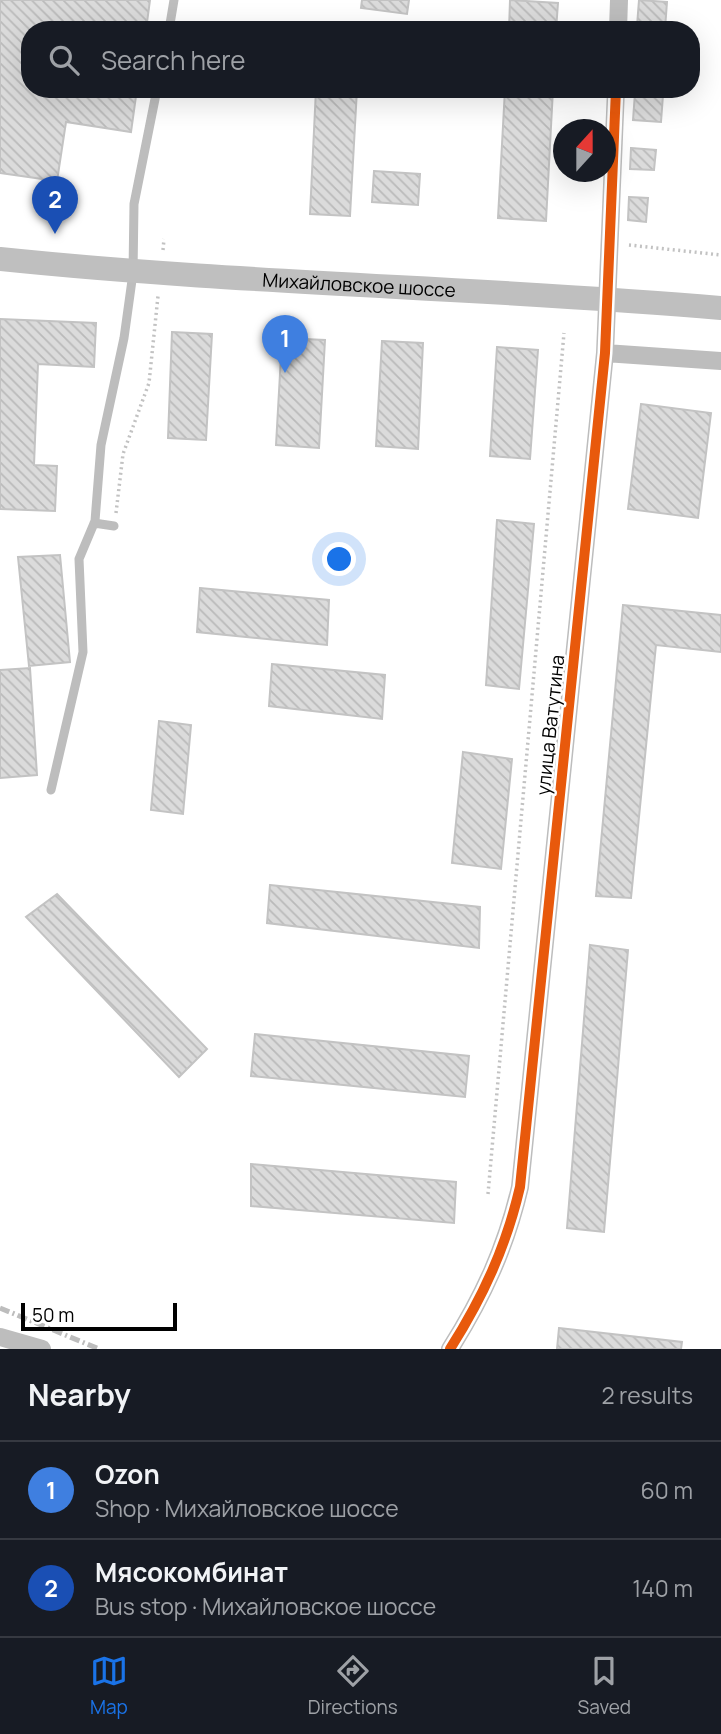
<!DOCTYPE html>
<html lang="en">
<head>
<meta charset="utf-8">
<style>
  :root { --surface:#171b24; --page:#242831; --text:#f1f3f6; --muted:#9ea1a6; --line:#363941; --accent:#1a73e8 }
  body { margin:0; font-family:Manrope,sans-serif; background:var(--page); color:var(--text) }
  .compass { position:absolute; left:553px; top:119px; width:63px; height:63px; border-radius:50%; background:var(--surface); box-shadow:0 7px 28px #0002; rotate:21deg }
  .scale { position:absolute; left:21px; bottom:18px; width:156px; box-sizing:border-box; padding-left:7px; border:4px solid #000; border-top:0; font-size:19px; line-height:24px; white-space:nowrap; color:#000; -webkit-text-stroke:5px #fff; paint-order:stroke }
  .you { position:absolute; left:340px; top:560px; width:24px; height:24px; margin:-18px; border:5px solid #fff; border-radius:50%; background:#1a73e8; box-shadow:0 0 0 10px #1a73e833 }
  .badge { display:grid; place-items:center; width:46px; height:46px; border-radius:50%; background:var(--accent); color:#fff; font-size:23px; font-weight:700 }
  .pin { position:absolute; translate:-50% -58px; filter:drop-shadow(0 2px 4px #0008) }
  .pin::after { content:''; position:absolute; top:37px; width:24px; height:21px; background:inherit; clip-path:polygon(0 0,100% 0,50% 100%) }
  .list { margin:0; padding:0; list-style:none }
  h2 { display:flex; justify-content:space-between; align-items:center; height:91px; margin:0; padding:0 28px; font-size:30px }
  h2 small { font-size:23px; font-weight:400; color:var(--muted) }
  .list li { display:grid; grid-template-columns:46px 1fr auto; gap:21px; align-items:center; box-sizing:border-box; height:98px; padding:0 28px; border-top:2px solid var(--line) }
  .list b { display:block; font-size:26px; white-space:nowrap }
  .list p { margin:0; font-size:23px; white-space:nowrap; color:var(--muted) }
  .list em { font-size:23px; font-style:normal; color:var(--muted) }
  .icon { flex:none; width:38px; height:38px; fill:none; stroke:currentColor; stroke-width:2; stroke-linecap:round; stroke-linejoin:round }
  .map { position:relative; flex:none; width:721px; height:1349px; overflow:hidden }
  .search { position:absolute; background:var(--surface); box-shadow:0 7px 28px #0002; left:21px; right:21px; top:21px; height:77px; display:flex; align-items:center; gap:18px; box-sizing:border-box; padding:0 24px; border-radius:28px; color:var(--muted); font-size:26px }
  .sheet { height:287px; background:var(--surface) }
  nav { display:flex; justify-content:space-around; align-items:center; box-sizing:border-box; height:98px; border-top:2px solid var(--line); background:var(--surface); font-size:19px; color:var(--muted) }
  nav a { display:grid; justify-items:center; gap:4px }
  nav .on { color:var(--accent) }
  .map>svg:first-child { display:block }
  .building { fill:url(#building-back-hatch); stroke:#c3c3c3; stroke-width:2 }
  .lines { fill:none; stroke-linecap:round; stroke-linejoin:round }
  .path { stroke:#c2c2c2; stroke-width:3.5; stroke-dasharray:2 3.5; stroke-linecap:butt }
  .lane { stroke:#bdbdbd; stroke-width:9 }
  .street { stroke:#bdbdbd; stroke-width:18 }
  .secondary { stroke:#bfbfbf; stroke-width:24 }
  .rail { stroke:#bdbdbd; stroke-width:5; stroke-dasharray:10 3.5 2 3.5; stroke-linecap:butt }
  .cycleway-casing { stroke:#fff; stroke-width:15 }
  .cycleway { stroke:#e8590c; stroke-width:10 }
  .labels { text-anchor:middle; stroke-width:5; stroke-linejoin:round; paint-order:stroke }
  .street-label { font-size:19px; fill:#000; stroke:#fff }
</style>
</head>
<body>
<div class="map">
<svg width="721" height="1349" viewBox="0 0 721 1349">
  <defs>
    <pattern id="building-back-hatch" width="6" height="6" patternUnits="userSpaceOnUse" patternTransform="scale(1.75)"><rect width="6" height="6" fill="#dbdbdb"/><path d="M-1 5l2 2M0 0l6 6M5-1l2 2" fill="none" stroke="#bababa"/></pattern>
  </defs>
  <rect width="100%" height="100%" fill="#fff"/>
  <!-- building -->
  <path class="building" d="M 0,0 L 150,0 L 146,30 L 30,30 L 30,89 L 137,89 L 131,132 L 66,122 L 57,181 L 0,173 Z
    M 362,0 L 409,0 L 407,14 L 361,8 Z
    M 510,0 L 558,3 L 556,30 L 509,30 Z
    M 639,0 L 667,2 L 665,29 L 637,26 Z
    M 316,89 L 357,89 L 350,216 L 310,214 Z
    M 505,89 L 553,89 L 546,221 L 498,218 Z
    M 635,93 L 663,95 L 661,122 L 633,120 Z
    M 631,148 L 656,150 L 654,170 L 630,169 Z
    M 374,171 L 420,174 L 418,205 L 372,202 Z
    M 629,197 L 648,198 L 646,222 L 628,220 Z
    M 0,319 L 96,323 L 94,367 L 38,364 L 34,465 L 57,466 L 55,511 L 0,509 Z
    M 172,332 L 212,334 L 206,440 L 168,438 Z
    M 282,338 L 325,340 L 319,448 L 276,445 Z
    M 382,341 L 423,343 L 418,449 L 376,446 Z
    M 497,347 L 538,350 L 530,459 L 490,456 Z
    M 641,404 L 711,413 L 698,518 L 628,509 Z
    M 497,520 L 534,524 L 519,689 L 486,685 Z
    M 60,555 L 70,662 L 29,666 L 18,557 Z
    M 200,588 L 329,600 L 327,645 L 197,632 Z
    M 623,605 L 721,615 L 721,652 L 656,645 L 631,898 L 596,896 Z
    M 272,664 L 385,675 L 382,719 L 269,706 Z
    M 30,668 L 37,775 L 0,778 L 0,670 Z
    M 159,721 L 191,725 L 183,814 L 151,810 Z
    M 463,752 L 512,759 L 501,869 L 452,863 Z
    M 270,885 L 480,907 L 479,948 L 267,923 Z
    M 57,894 L 207,1049 L 179,1077 L 26,917 Z
    M 590,945 L 628,950 L 604,1232 L 567,1228 Z
    M 255,1034 L 469,1056 L 465,1097 L 251,1076 Z
    M 251,1164 L 456,1182 L 454,1223 L 251,1206 Z
    M 559,1328 L 682,1342 L 681,1349 L 557,1349 Z"/>
  <g class="lines">
    <!-- path -->
    <path class="path" d="M 629,245 L 721,255
      M 163,250 L 164,239
      M 116,513 L 123,454 L 149,383 L 158,296
      M 488,1194 L 564,333"/>
    <!-- lane -->
    <path class="lane" d="M 169,30 L 174,0
      M 94,523 L 114,526
      M 51,790 L 83,652 L 79,559 L 95,521 L 101,445 L 124,338 L 133,273 L 134,204 L 157,89"/>
    <!-- street -->
    <path class="street" d="M 618,30 L 619,0
      M 605,353 L 721,361
      M 0,1337 L 42,1349
      M 450,1349 C 483,1297 506,1247 520,1187 L 605,353 L 616,89"/>
    <!-- secondary -->
    <path class="secondary" id="s1" d="M 0,259 C 240,284 481,287 721,308"/>
    <!-- rail -->
    <path class="rail" d="M 0,1308 L 99,1349"/>
    <defs>
      <path id="cycleway" d="M 450,1349 C 483,1297 506,1247 520,1187 L 605,353 L 616,89"/>
    </defs>
    <!-- cycleway casing -->
    <use href="#cycleway" class="cycleway-casing"/>
    <!-- cycleway -->
    <use href="#cycleway" class="cycleway"/>
  </g>
  <g class="labels">
    <!-- street labels -->
    <g class="street-label">
      <text dy="7" stroke="none"><textPath href="#s1" startOffset="360">Михайловское шоссе</textPath></text>
      <text transform="translate(550 725) rotate(-84)" y="7">улица Ватутина</text>
    </g>
  </g>
</svg>
<svg class="compass" viewBox="-18 -18 36 36"><path d="M0-13l5 13h-10z" fill="#e53935"/><path d="M0 13l5-13h-10z" fill="#9ea1a6"/></svg>
<div class="scale">50 m</div>
<div class="you"></div>
<div class="pin badge" style="left:285px;top:373px;background:#3f7fe0">1</div>
<div class="pin badge" style="left:55px;top:234px;background:#1a4fb4">2</div>
<div class="search"><svg class="icon" aria-label="search" viewBox="0 0 24 24"><circle cx="10" cy="10" r="6"/><path d="M15 15l6 6"/></svg>Search here</div>
</div>
<section class="sheet">
<h2>Nearby<small>2 results</small></h2>
<ul class="list">
<li><span class="badge" style="background:#3f7fe0">1</span><div><b>Ozon</b><p>Shop · Михайловское шоссе</p></div><em>60 m</em></li>
<li><span class="badge" style="background:#1a4fb4">2</span><div><b>Мясокомбинат</b><p>Bus stop · Михайловское шоссе</p></div><em>140 m</em></li>
</ul>
</section>
<nav>
<a class="on"><svg class="icon" aria-label="map" viewBox="0 0 24 24"><path d="M3 6l6-2 6 2 6-2v14l-6 2-6-2-6 2zM9 4v14M15 6v14"/></svg>Map</a>
<a><svg class="icon" aria-label="directions" viewBox="0 0 24 24"><path d="M12 3l9 9-9 9-9-9zM9 14v-3h6M13 9l2 2-2 2"/></svg>Directions</a>
<a><svg class="icon" aria-label="saved" viewBox="0 0 24 24"><path d="M7 4h10v16l-5-4-5 4z"/></svg>Saved</a>
</nav>
</body>
</html>
